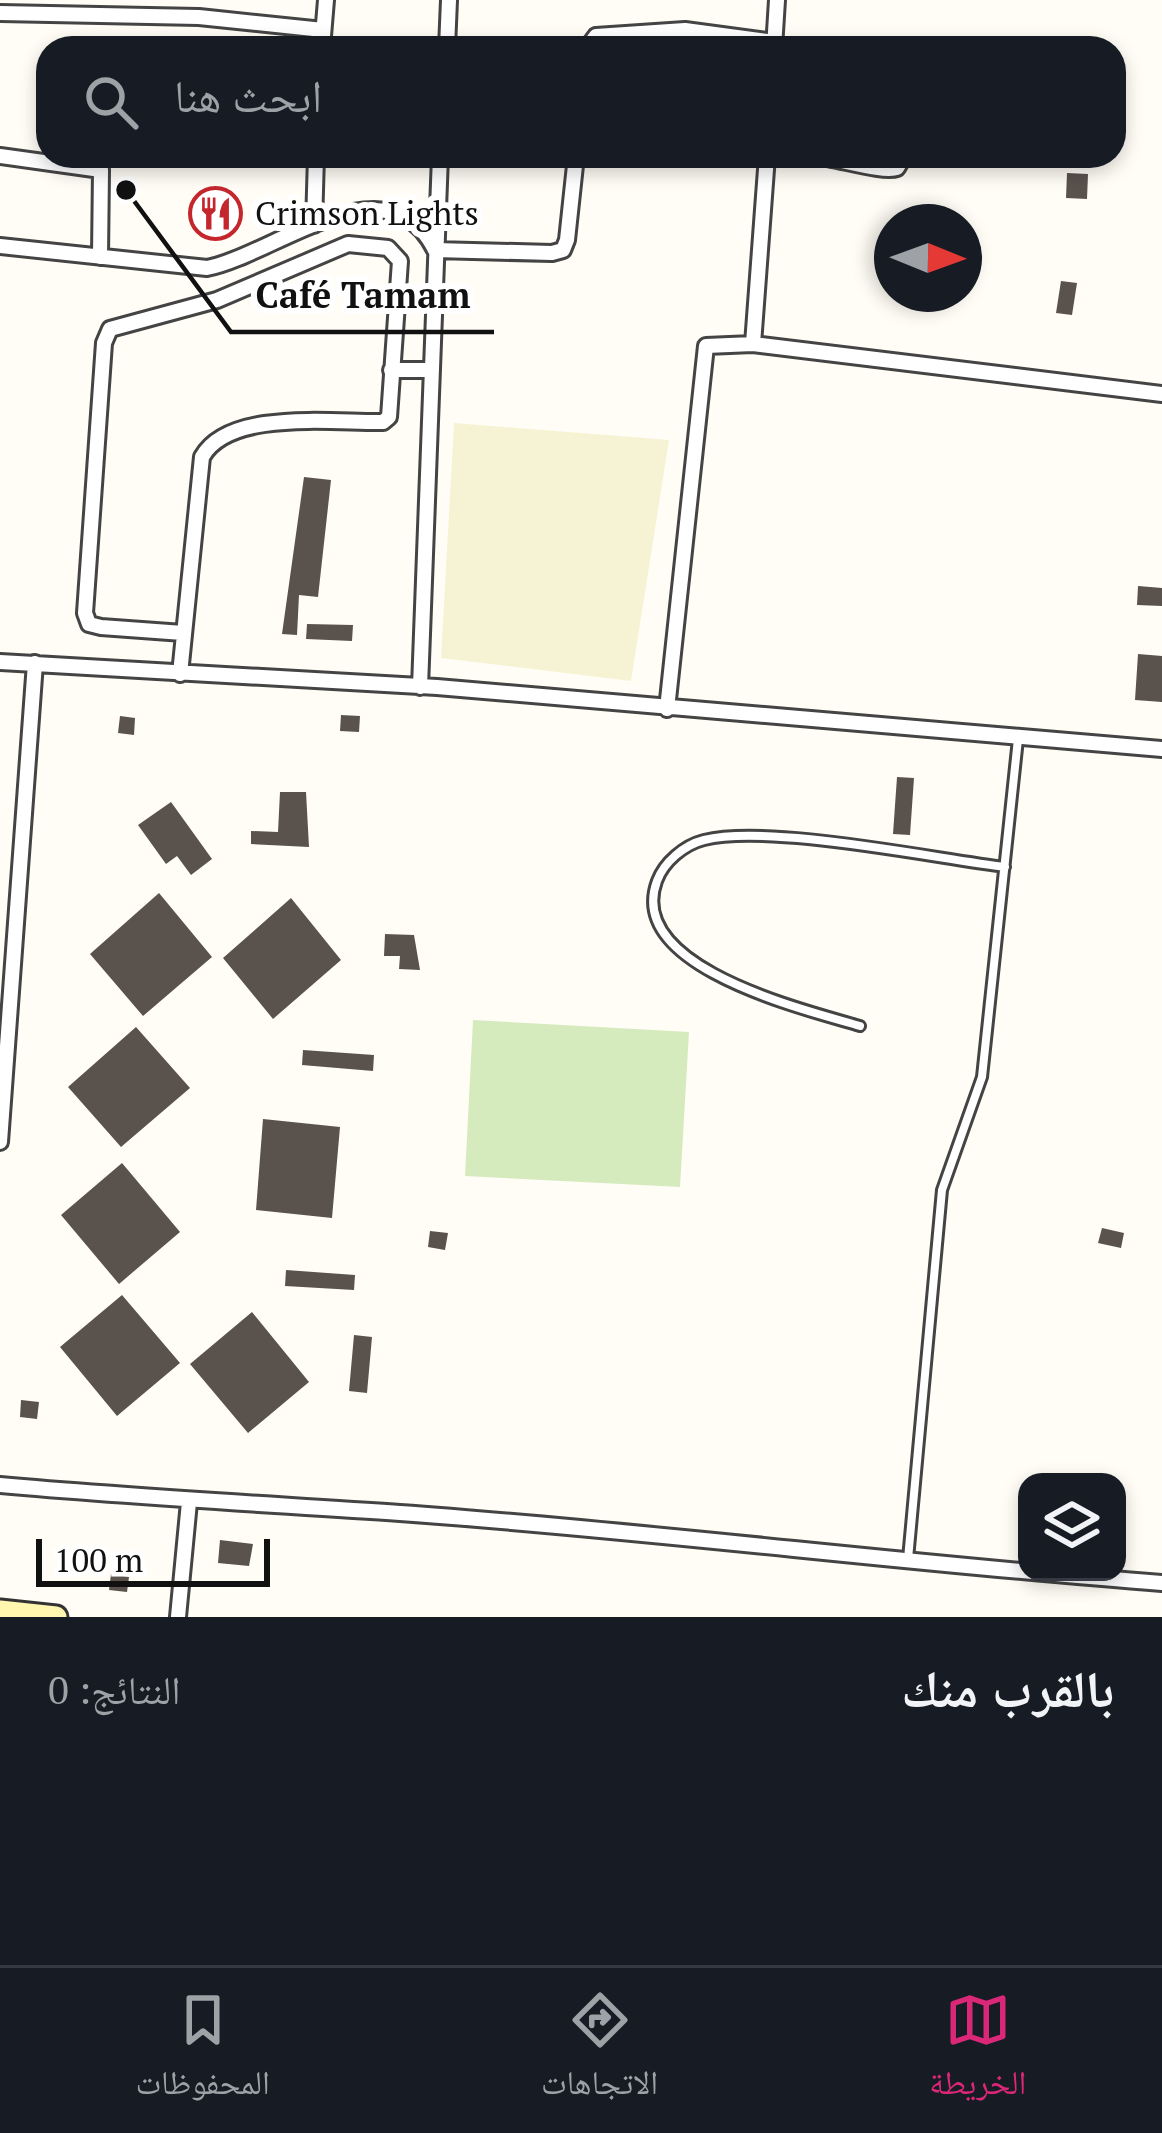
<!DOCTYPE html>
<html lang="ar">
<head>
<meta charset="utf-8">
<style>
  :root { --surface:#171b24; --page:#242831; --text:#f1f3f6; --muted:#9ea1a6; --line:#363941; --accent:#db2777 }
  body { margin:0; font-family:"PT Serif","Noto Naskh Arabic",serif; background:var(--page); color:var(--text); direction:rtl }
  .controls { position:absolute; right:36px; bottom:36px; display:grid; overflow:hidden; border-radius:24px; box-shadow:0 6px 18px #0003 }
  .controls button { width:108px; height:108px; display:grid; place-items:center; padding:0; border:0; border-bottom:3px solid var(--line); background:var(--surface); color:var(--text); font:60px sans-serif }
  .compass { position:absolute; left:874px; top:204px; width:108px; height:108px; border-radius:50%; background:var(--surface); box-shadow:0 6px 18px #0003; rotate:91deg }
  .scale { position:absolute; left:36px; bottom:30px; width:234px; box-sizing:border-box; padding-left:12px; border:6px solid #111; border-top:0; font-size:33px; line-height:42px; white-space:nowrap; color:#111; -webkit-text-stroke:9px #fff; paint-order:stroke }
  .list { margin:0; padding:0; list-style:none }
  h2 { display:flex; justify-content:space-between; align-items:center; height:156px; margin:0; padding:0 48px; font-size:51px }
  h2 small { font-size:39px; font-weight:400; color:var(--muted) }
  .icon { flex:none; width:66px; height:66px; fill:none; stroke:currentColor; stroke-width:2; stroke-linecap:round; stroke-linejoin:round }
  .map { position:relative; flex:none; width:1162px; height:1617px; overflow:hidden; direction:ltr }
  .search { position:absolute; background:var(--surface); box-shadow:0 6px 18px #0003; left:36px; right:36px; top:36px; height:132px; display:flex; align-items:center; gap:30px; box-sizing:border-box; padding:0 42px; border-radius:36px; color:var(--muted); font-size:45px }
  .sheet { height:348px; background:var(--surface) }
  nav { display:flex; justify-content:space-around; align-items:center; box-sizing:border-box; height:168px; border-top:3px solid var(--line); background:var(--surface); font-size:33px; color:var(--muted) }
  nav a { display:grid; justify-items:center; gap:6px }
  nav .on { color:var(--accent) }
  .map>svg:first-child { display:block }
  .farmland { fill:#f6f3d4 }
  .green { fill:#d5ebbd }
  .building { fill:#5a524d }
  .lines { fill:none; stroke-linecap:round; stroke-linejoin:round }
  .lane-casing { stroke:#444; stroke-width:14 }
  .street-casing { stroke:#444; stroke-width:20 }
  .secondary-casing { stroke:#333; stroke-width:27 }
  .lane { stroke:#fff; stroke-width:8 }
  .street { stroke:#fff; stroke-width:14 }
  .secondary { stroke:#fff6b0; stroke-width:21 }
  .labels { text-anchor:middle; stroke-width:12; stroke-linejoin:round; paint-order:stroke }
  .poi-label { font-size:33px; fill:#111; stroke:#fff; text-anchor:start }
  .leader { fill:none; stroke:#111; stroke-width:4.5 }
  .callout-dot { fill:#111; stroke:#fff; stroke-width:4.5 }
  .callout-label { font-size:36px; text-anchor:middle; font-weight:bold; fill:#111; stroke:#fff; stroke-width:12; stroke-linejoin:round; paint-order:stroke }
</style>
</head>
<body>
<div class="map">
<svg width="1162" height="1617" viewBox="0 0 1162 1617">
  <rect width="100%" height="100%" fill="#fffdf5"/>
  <!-- farmland -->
  <path class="farmland" d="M 454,423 L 669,440 L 631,681 L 441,658 Z"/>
  <!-- green -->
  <path class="green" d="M 473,1020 L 689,1032 L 680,1187 L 465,1176 Z"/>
  <!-- building -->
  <path class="building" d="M 1067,173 L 1088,174 L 1087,199 L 1066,198 Z
    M 1061,281 L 1077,283 L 1072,315 L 1056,313 Z
    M 304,477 L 331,480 L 318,597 L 299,595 L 297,635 L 282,634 Z
    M 1138,586 L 1162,588 L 1162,606 L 1137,605 Z
    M 307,624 L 353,625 L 352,641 L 306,639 Z
    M 1138,654 L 1162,656 L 1162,702 L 1135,700 Z
    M 341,715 L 360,716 L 359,732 L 340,731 Z
    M 120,716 L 135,718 L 134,735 L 118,733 Z
    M 897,777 L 914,778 L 910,835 L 893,834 Z
    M 280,792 L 306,792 L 309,847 L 251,844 L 251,831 L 278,832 Z
    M 171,802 L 212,859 L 191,875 L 177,856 L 166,864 L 138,825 Z
    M 159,893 L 212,957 L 143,1016 L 90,954 Z
    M 291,898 L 341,960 L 273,1019 L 223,958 Z
    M 385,934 L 414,935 L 420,970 L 399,969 L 400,956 L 384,956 Z
    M 136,1027 L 190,1088 L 121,1147 L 68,1087 Z
    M 303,1050 L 374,1055 L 373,1071 L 302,1065 Z
    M 263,1119 L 340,1127 L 332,1218 L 256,1210 Z
    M 122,1163 L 180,1232 L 119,1284 L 61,1215 Z
    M 1102,1228 L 1124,1233 L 1121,1248 L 1098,1243 Z
    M 430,1231 L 448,1233 L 445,1250 L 428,1247 Z
    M 286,1270 L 355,1275 L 354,1290 L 285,1286 Z
    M 122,1295 L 180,1363 L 117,1416 L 60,1347 Z
    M 252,1312 L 309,1382 L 248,1433 L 190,1364 Z
    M 354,1335 L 372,1337 L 367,1393 L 349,1391 Z
    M 21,1400 L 39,1402 L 37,1419 L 20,1417 Z
    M 220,1540 L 253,1544 L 249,1566 L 218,1563 Z
    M 111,1574 L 129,1577 L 127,1592 L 109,1590 Z"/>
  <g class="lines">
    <defs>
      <path id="lane" d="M 860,1026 C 803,1009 625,967 657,881 C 664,862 684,845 704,840 C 769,824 932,858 1005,867
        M 908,1559 L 942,1190 L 982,1077 L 1018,739"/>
      <path id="street" d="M 0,13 L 199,17 L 323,30
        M 322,48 L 326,0
        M 447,48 L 449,0
        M 587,48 L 596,36 L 685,30 L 774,42
        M 774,48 L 777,0
        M 0,156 L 101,170 L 100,257
        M 814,156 C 837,158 883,173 897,168 L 904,156
        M 314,225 L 316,156
        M 0,246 L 207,268 C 274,255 388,156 435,250 L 552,253 L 563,250 L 567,240 L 576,156
        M 753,344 L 767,156
        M 391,370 L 430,370
        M 0,662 L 437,687 L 1162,749
        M 180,674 L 202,457 C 229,409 333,423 383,422 L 389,417 L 400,261 L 388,248 L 348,244 L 217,300 L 110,329 L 104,343 L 85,613 L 89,624 L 101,627 L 183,633
        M 420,687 L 440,156
        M 667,709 L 706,346 L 753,344 L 1162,394
        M 0,1142 L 35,663
        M 0,1485 C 133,1497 266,1504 400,1513 C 654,1531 908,1564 1162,1583
        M 178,1617 L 189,1502"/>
      <path id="secondary" d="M 0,1611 L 56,1617"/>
    </defs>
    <!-- lane casing -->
    <use href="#lane" class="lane-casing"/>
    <!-- street casing -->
    <use href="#street" class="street-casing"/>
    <!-- secondary casing -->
    <use href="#secondary" class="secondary-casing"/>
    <!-- lane -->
    <use href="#lane" class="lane"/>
    <!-- street -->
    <use href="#street" class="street"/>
    <!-- secondary -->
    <use href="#secondary" class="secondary"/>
  </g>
  <!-- icons -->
  <defs>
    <symbol id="restaurant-ring" viewBox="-11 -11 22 22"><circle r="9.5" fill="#fff" stroke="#c4262e" stroke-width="1.5"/><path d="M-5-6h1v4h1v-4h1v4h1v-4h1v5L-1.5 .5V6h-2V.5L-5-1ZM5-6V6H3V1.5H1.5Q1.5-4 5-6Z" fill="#c4262e"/></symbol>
  </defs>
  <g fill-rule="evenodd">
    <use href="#restaurant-ring" x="186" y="184" width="59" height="59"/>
  </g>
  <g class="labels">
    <!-- poi labels -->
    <g class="poi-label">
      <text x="255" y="225">Crimson Lights</text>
    </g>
  </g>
  <!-- callouts -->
  <path class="leader" d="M126 190L231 332H494"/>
  <circle class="callout-dot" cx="126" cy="190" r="12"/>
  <g class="callout-label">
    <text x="363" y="308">Café Tamam</text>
  </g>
</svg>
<div class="controls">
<button><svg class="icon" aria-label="layers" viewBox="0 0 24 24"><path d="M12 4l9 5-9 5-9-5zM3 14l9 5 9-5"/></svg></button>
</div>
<svg class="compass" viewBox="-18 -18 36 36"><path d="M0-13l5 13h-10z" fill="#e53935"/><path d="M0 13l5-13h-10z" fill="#9ea1a6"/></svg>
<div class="scale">100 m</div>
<div class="search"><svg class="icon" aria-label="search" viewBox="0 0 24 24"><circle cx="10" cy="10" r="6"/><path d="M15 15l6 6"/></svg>ابحث هنا</div>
</div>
<section class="sheet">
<h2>بالقرب منك<small>النتائج: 0</small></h2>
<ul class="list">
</ul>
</section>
<nav>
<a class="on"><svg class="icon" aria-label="map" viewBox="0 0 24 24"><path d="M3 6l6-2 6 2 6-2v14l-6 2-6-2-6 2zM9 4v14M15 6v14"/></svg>الخريطة</a>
<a><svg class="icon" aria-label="directions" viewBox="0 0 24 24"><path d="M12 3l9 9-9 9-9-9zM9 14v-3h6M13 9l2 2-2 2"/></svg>الاتجاهات</a>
<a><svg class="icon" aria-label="saved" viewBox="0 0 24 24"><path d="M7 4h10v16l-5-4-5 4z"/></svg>المحفوظات</a>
</nav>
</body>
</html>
